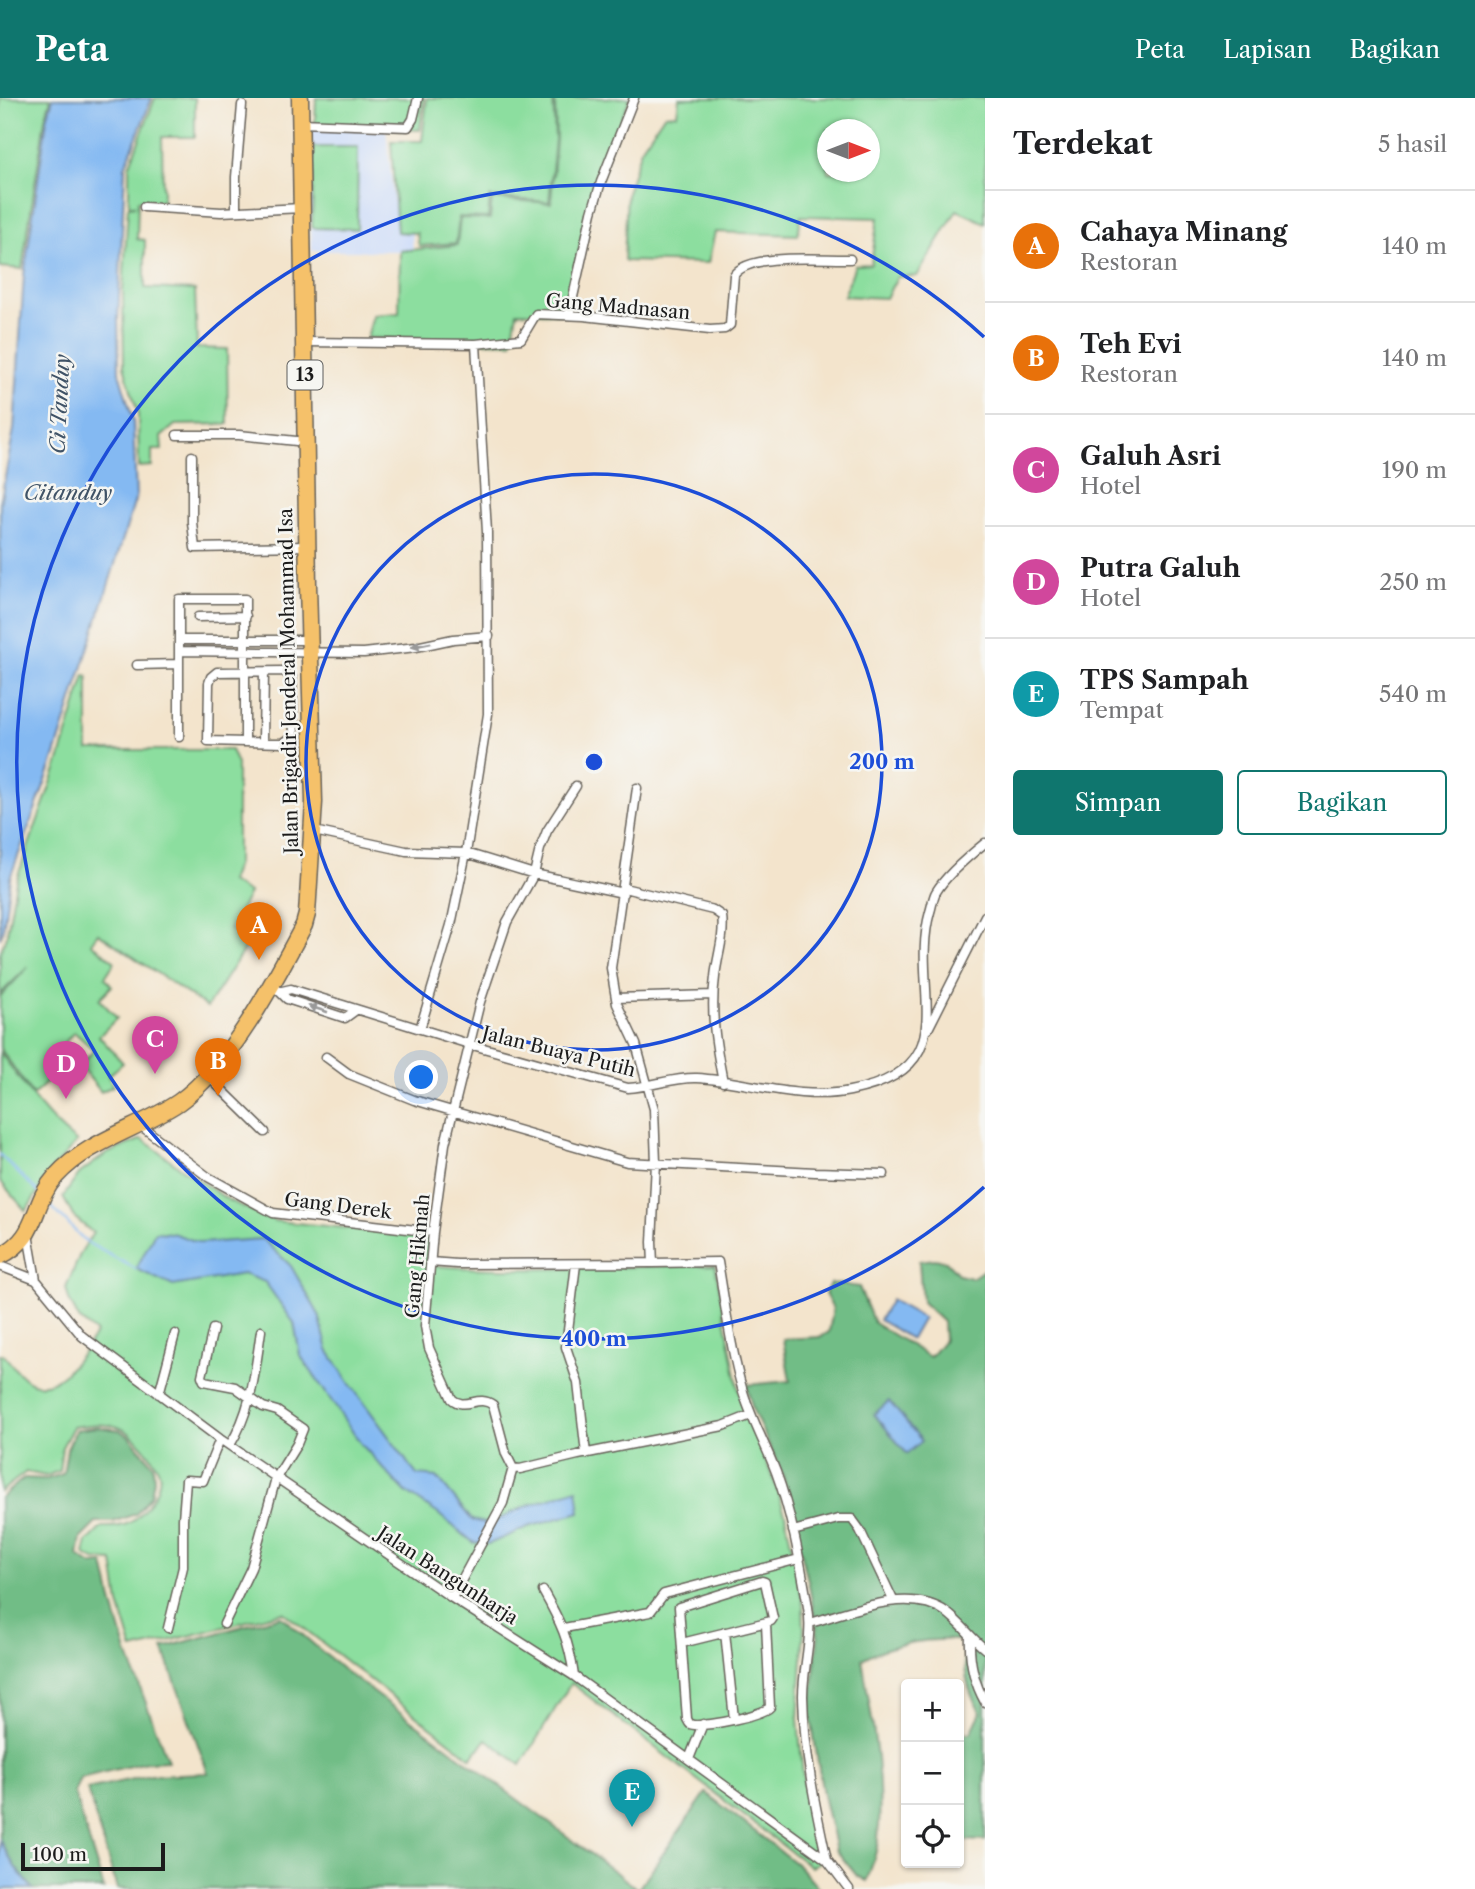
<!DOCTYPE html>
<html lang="id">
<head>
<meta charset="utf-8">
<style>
  :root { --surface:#fff; --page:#f2f2f2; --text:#202124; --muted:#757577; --line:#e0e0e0; --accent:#0f766e }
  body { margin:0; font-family:"Libre Caslon Text",serif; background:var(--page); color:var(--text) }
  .controls { position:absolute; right:21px; bottom:21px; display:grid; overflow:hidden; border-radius:7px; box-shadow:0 2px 5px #0004 }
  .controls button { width:63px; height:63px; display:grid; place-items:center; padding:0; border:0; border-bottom:2px solid var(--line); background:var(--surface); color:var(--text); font:35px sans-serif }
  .compass { position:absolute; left:817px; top:21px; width:63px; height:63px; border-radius:50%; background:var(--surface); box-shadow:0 2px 5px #0004; rotate:90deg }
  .scale { position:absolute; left:21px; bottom:18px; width:144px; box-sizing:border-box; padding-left:7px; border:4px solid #1c1c1c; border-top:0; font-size:19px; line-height:24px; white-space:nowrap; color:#1c1c1c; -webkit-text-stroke:5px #f6f6f2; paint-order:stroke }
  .you { position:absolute; left:422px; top:980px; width:24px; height:24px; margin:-18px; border:5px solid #fff; border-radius:50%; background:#1a73e8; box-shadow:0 0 0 10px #1a73e833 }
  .badge { display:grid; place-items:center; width:46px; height:46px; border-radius:50%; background:var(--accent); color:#fff; font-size:23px; font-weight:700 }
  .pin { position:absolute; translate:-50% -58px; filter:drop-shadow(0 2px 4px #0008) }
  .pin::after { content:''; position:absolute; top:37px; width:24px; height:21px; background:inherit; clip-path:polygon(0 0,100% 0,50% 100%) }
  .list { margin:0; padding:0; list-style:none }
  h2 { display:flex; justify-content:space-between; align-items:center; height:91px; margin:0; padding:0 28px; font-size:30px }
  h2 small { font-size:23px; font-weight:400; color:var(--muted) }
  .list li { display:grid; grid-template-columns:46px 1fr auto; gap:21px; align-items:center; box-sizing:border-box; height:112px; padding:0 28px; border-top:2px solid var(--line) }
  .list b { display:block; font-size:26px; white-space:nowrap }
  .list p { margin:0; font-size:23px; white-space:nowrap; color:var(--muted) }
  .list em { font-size:23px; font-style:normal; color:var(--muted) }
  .actions { display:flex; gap:14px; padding:21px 28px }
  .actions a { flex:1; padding:16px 0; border:2px solid var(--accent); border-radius:7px; text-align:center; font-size:24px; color:var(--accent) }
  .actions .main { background:var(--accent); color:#fff }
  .icon { flex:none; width:38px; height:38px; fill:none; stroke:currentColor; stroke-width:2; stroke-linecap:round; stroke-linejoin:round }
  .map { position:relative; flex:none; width:985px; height:1791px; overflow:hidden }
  header { display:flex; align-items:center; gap:42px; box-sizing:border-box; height:98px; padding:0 35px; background:var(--accent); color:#fff }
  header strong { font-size:33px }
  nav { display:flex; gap:38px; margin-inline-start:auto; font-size:24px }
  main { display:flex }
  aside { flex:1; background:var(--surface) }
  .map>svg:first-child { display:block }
  .built { fill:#ccdbf9 }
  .green { fill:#8cde9f; stroke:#547d5e; stroke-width:2; fill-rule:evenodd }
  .forest { fill:#71bd86; stroke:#466c51; stroke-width:2 }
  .water { fill:#84b9f2; stroke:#506a87; stroke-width:2 }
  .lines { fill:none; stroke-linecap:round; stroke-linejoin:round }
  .stream { stroke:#84b9f2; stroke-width:2.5 }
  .street-casing { stroke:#67625a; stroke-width:11 }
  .highway-casing { stroke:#67625a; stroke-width:19 }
  .street { stroke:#fff; stroke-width:8 }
  .highway { stroke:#f5c16b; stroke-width:16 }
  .oneway { fill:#999 }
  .ring { fill:none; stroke:#1d4ed8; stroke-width:3.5 }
  .labels { text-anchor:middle; stroke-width:5; stroke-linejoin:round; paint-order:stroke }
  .shield { fill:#f6f6f2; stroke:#5d5d5c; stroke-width:2 }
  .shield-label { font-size:18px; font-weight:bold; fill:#1c1c1c }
  .street-label { font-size:19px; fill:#1c1c1c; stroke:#f6f6f2 }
  .water-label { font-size:21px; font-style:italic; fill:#405367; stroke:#f6f6f2 }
  .centre { fill:#1d4ed8; stroke:#f6f6f2; stroke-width:3.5 }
  .ring-label { font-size:21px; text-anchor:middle; font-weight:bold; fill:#1d4ed8; stroke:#f6f6f2; stroke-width:5; stroke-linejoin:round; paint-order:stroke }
</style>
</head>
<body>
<header>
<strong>Peta</strong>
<nav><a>Peta</a><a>Lapisan</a><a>Bagikan</a></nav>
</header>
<main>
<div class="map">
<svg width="985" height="1791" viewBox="0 0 985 1791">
  <rect width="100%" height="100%" fill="#f6f6f2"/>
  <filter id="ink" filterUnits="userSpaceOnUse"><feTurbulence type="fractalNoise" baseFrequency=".0143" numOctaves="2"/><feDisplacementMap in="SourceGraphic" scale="14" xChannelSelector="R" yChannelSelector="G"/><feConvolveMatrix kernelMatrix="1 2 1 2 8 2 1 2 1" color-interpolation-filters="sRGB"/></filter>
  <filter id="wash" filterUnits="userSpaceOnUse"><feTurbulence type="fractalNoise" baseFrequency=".00686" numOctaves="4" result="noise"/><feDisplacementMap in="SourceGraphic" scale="28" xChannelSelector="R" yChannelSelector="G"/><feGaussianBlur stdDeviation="1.57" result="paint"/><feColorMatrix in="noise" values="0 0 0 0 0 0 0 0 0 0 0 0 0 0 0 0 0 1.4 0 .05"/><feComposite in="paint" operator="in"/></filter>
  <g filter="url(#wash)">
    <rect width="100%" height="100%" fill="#f3e4cc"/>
    <!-- built -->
    <path class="built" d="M 306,28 L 386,32 L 397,133 L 412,134 L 413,153 L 312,153 Z"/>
    <!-- green -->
    <path class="green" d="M 0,0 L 51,0 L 45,21 L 22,171 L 0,169 Z
      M 155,0 L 195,0 L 195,39 L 162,39 L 163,103 L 138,102 L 137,141 L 145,142 L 145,190 L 195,192 L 197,250 L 227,251 L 228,326 L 175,327 L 161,339 L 162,352 L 152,352 L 152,368 L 139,369 L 138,316 L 124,268 L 123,193 L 128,109 L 135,108 L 129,107 L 129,69 Z
      M 316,0 L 424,0 L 420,32 L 315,28 Z
      M 427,0 L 553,0 L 555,41 L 549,104 L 490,99 L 488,120 L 459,119 L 456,145 L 419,148 L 417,135 L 397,134 L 391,43 L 422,43 Z
      M 555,0 L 630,0 L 596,82 L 564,216 L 517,214 L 512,245 L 367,240 L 373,217 L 399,215 L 400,153 L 457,147 L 460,120 L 490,121 L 492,101 L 551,105 L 556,41 Z
      M 679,0 L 985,0 L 985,125 L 957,112 L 917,178 L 897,179 L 886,200 L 844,198 L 855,167 L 871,166 L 878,120 L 801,118 L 798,137 L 715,134 L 708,165 L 624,163 L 627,95 L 641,51 L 664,17 L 677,16 ZM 828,32 L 870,32 L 870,74 L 828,74 Z
      M 314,49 L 358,49 L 357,131 L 312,130 Z
      M 85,577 L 88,578 L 88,652 L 231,652 L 237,666 L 237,765 L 230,784 L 249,795 L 230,831 L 250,842 L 207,909 L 98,835 L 91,845 L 115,864 L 105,879 L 112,888 L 99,901 L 117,920 L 99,938 L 123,965 L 108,978 L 113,988 L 101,994 L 80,968 L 94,952 L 74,934 L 53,958 L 65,968 L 33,997 L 0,950 L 0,899 L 28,869 L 0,896 L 0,855 L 7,836 L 16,783 L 59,663 Z
      M 0,954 C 23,986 45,1020 77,1044 L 53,1070 L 26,1113 L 0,1083 Z
      M 142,1041 L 185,1073 L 230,1103 L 275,1123 L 429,1138 L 425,1167 C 521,1176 618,1168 715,1167 L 738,1289 L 746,1315 L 774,1382 L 785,1416 L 803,1506 L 804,1531 L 798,1621 L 804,1689 L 819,1764 L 811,1769 L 571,1585 L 521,1667 L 487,1641 L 471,1660 L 283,1514 L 133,1552 L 119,1506 L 113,1463 L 94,1462 L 84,1456 L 87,1444 L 102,1429 C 124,1430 135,1425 147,1408 C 167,1381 162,1370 141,1347 C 134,1339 127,1331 115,1328 C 100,1325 88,1327 73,1329 L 62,1349 L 59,1373 L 46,1378 L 26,1374 L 0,1394 L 0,1256 L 3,1256 C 11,1265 19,1279 30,1284 C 59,1297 82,1254 96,1235 L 79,1221 L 69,1202 L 66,1190 L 81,1154 L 93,1135 L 73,1118 L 63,1099 L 79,1076 L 106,1056 Z"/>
    <!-- forest -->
    <path class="forest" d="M 934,1161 L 946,1163 L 959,1177 L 972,1180 L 985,1171 L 985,1743 L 959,1742 L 959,1635 L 971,1635 L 981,1614 C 965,1593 964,1567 964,1543 C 932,1539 891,1545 862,1561 C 872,1621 884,1680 878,1741 C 877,1755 871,1770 867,1783 L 857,1778 L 836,1752 L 823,1697 L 810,1613 L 818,1539 L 809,1487 L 783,1377 L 754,1315 L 746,1287 L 790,1283 L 783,1241 L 820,1239 L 829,1234 L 833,1211 L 825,1196 L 830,1185 L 859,1189 L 874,1225 L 930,1259 L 944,1242 L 943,1224 L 922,1204 L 919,1163 Z
      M 97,1329 L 119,1332 L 129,1338 L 153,1367 L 154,1382 L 151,1397 L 136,1416 L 113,1424 L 97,1424 L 81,1440 L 78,1458 L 92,1467 L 104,1466 L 113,1507 L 127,1555 L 168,1663 L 147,1664 L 80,1680 L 74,1694 L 104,1791 L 0,1791 L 0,1400 L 24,1380 L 47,1381 L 63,1376 L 67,1351 L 76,1332 Z
      M 281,1518 L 341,1570 L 638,1791 L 706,1695 L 799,1768 L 819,1791 L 117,1791 L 87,1691 L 151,1677 L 208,1675 L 163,1550 Z"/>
    <!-- water -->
    <path class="water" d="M 53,0 L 152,0 L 125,69 L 118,221 L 119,274 L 133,322 L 136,399 L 53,663 L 10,780 L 3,832 L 0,841 L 0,406 L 14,331 L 24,177 L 47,21 Z
      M 155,1134 L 172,1135 L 201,1145 L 263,1141 L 291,1168 L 319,1217 L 328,1252 L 350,1286 L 417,1377 L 437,1379 L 472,1422 L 488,1426 L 524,1409 L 577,1391 L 580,1414 L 528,1429 L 489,1446 L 474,1445 L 437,1415 L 403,1392 L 361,1346 L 300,1257 L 294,1225 L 265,1184 L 243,1176 L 173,1188 L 136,1171 Z
      M 891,1202 L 923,1220 L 911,1241 L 879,1222 Z
      M 889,1303 L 922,1343 L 907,1356 L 874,1316 Z
      M 0,1742 L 15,1769 L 33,1791 L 0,1791 Z"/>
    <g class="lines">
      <!-- stream -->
      <path class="stream" d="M 0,1057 L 38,1094
        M 47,1104 L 86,1144 L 136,1171"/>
    </g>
  </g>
  <g filter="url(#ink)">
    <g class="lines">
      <defs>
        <path id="street" d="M 300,25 L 408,29 L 413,21 L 418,0
          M 144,109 L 221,114 L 302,110
          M 236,113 L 236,79 L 242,7
          M 569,217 L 592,114 L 601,84 L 634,0
          M 305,244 L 476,246 L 521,241 L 536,216 L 584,218 L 710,232 L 725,231 L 730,227 L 734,177 C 749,154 824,162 850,161
          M 177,337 L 239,337 L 306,344
          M 192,358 L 192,424 L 195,450 L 307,448
          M 198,519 L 246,518
          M 179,542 L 309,542
          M 179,553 L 364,555 L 416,549 L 453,541 L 489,538
          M 137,567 L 179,566
          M 283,573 L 292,579 L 294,638 L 283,645 L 208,643 L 209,585 L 211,579 L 217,574 Z
          M 179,639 L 179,501 L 245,501 L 245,644
          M 263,644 L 264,574
          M 637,690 L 611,870 L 617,906 L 636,946 L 654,1011 L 656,1065 L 652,1144 L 653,1165 L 718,1164 C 725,1205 730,1249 742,1290 C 750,1319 765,1345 776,1374 C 792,1417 800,1463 808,1509 C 813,1539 803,1568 803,1598 C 804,1654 815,1708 827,1762
          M 314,733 L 406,753 L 466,755 L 534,776 L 623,795
          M 624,790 L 713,812 L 722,818 C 725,838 717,859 715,879 C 710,915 716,948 723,984
          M 278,892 L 287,901 L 345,920 L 356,912
          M 282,893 L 291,891 L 469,946 L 628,990 C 652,989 673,979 697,980 C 748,983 799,1003 850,993 C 969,970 908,891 930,814 C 932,808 933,799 936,794 C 946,777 970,757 985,745
          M 616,900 L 713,897
          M 420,931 L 451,827 L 466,755 L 488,616 L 487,434 L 476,246
          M 928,931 L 985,818
          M 326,959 L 349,976 L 414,1002 L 627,1064 L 815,1074 L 884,1076
          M 207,977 L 265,1034
          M 140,1027 L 208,1079 L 273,1115 L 433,1134
          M 28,1136 L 36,1182
          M 430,1164 L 457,1166 L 653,1165
          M 576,1166 L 566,1249 L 578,1285 L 586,1356
          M 0,1168 L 36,1182 L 82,1238 L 220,1341 L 452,1500 L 574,1578 L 827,1762 L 849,1791
          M 213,1231 L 202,1278 L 204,1283 L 235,1289 L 263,1309 L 277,1313 L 303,1331 L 297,1346 L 276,1380 L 251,1470 L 224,1526
          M 159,1296 L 175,1236
          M 230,1347 C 252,1312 255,1273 261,1233
          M 513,1370 L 506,1356 L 493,1307 C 478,1296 465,1313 452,1301 L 429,1250 L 425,1228 L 433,1134 L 445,1046 L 480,904 L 507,824 L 534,776 L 540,751 L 547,733 L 576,688
          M 513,1370 L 520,1371 L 578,1357 L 723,1328 L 751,1317
          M 793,1433 L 838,1421 L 852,1421 L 860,1432 L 893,1502
          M 543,1493 C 561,1525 569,1542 574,1578
          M 452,1500 L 503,1405 L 513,1370
          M 810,1525 C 849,1514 909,1488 946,1514 C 960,1524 971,1540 985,1551
          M 168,1530 L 183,1469 L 183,1421 L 186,1382 L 203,1383 L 220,1341
          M 564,1530 L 650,1514 L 664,1496 L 799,1461
          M 725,1534 L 734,1621
          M 970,1538 C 969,1562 973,1583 985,1604
          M 682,1545 L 771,1523 L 773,1520 L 765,1484 L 762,1483 L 679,1509 L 687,1621 C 688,1623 689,1625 690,1626 C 699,1631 764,1617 770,1609 L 766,1526
          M 689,1661 L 703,1626"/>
        <path id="highway" d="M 0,1158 C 40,1139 30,1107 56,1078 C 89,1042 139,1031 179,1004 C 230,968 275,882 304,827 L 307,816 L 314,704 L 308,487 L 300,0"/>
      </defs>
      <!-- street casing -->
      <use href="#street" class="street-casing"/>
      <!-- highway casing -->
      <use href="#highway" class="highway-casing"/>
      <!-- street -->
      <use href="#street" class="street"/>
      <!-- highway -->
      <use href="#highway" class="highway"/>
    </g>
    <!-- one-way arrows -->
    <defs><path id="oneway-solid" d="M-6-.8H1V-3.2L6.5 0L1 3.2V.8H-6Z" transform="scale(1.75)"/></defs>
    <g class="oneway">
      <use href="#oneway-solid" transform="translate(421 547) rotate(169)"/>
      <use href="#oneway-solid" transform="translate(318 911) rotate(-162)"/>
    </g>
  </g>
  <!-- distance rings -->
  <g class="ring">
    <circle cx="594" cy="664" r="288"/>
    <path d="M984 1089A577 577 0 1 1 984 239"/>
  </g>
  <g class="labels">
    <!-- shield labels -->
    <rect class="shield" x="287.5" y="262.5" width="35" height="29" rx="5"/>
    <g class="shield-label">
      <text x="305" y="283">13</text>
    </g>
    <!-- street labels -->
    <g class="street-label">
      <text transform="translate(618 208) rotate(5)" y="7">Gang Madnasan</text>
      <text transform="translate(288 583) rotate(-91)" y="7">Jalan Brigadir Jenderal Mohammad Isa</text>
      <text transform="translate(559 953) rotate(14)" y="7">Jalan Buaya Putih</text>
      <text transform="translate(338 1107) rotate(7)" y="7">Gang Derek</text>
      <text transform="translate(417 1158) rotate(-85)" y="7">Gang Hikmah</text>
      <text transform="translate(448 1477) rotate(33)" y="7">Jalan Bangunharja</text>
    </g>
    <!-- water labels -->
    <g class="water-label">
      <text transform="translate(60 306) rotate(-87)" y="7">Ci Tanduy</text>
      <text x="68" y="402">Citanduy</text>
    </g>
  </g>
  <circle cx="594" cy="664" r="10" class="centre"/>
  <g class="ring-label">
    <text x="882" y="671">200 m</text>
    <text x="594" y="1248">400 m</text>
  </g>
</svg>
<div class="controls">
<button>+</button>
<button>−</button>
<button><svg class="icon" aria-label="locate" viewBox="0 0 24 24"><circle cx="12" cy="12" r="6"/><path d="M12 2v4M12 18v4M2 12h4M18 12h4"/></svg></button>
</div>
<svg class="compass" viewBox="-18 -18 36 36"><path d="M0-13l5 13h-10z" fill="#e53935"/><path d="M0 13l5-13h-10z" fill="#757577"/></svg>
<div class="scale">100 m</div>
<div class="you"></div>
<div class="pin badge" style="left:259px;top:862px;background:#e8710a">A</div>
<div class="pin badge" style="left:218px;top:998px;background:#e8710a">B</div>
<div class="pin badge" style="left:155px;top:976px;background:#d1479c">C</div>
<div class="pin badge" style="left:66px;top:1001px;background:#d1479c">D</div>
<div class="pin badge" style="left:632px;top:1729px;background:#0f9aa8">E</div>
</div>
<aside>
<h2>Terdekat<small>5 hasil</small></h2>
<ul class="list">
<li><span class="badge" style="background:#e8710a">A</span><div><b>Cahaya Minang</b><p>Restoran</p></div><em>140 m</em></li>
<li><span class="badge" style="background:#e8710a">B</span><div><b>Teh Evi</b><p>Restoran</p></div><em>140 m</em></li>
<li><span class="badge" style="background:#d1479c">C</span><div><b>Galuh Asri</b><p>Hotel</p></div><em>190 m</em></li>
<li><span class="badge" style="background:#d1479c">D</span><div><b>Putra Galuh</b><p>Hotel</p></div><em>250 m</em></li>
<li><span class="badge" style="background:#0f9aa8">E</span><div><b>TPS Sampah</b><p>Tempat</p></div><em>540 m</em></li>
</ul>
<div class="actions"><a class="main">Simpan</a><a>Bagikan</a></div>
</aside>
</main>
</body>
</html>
